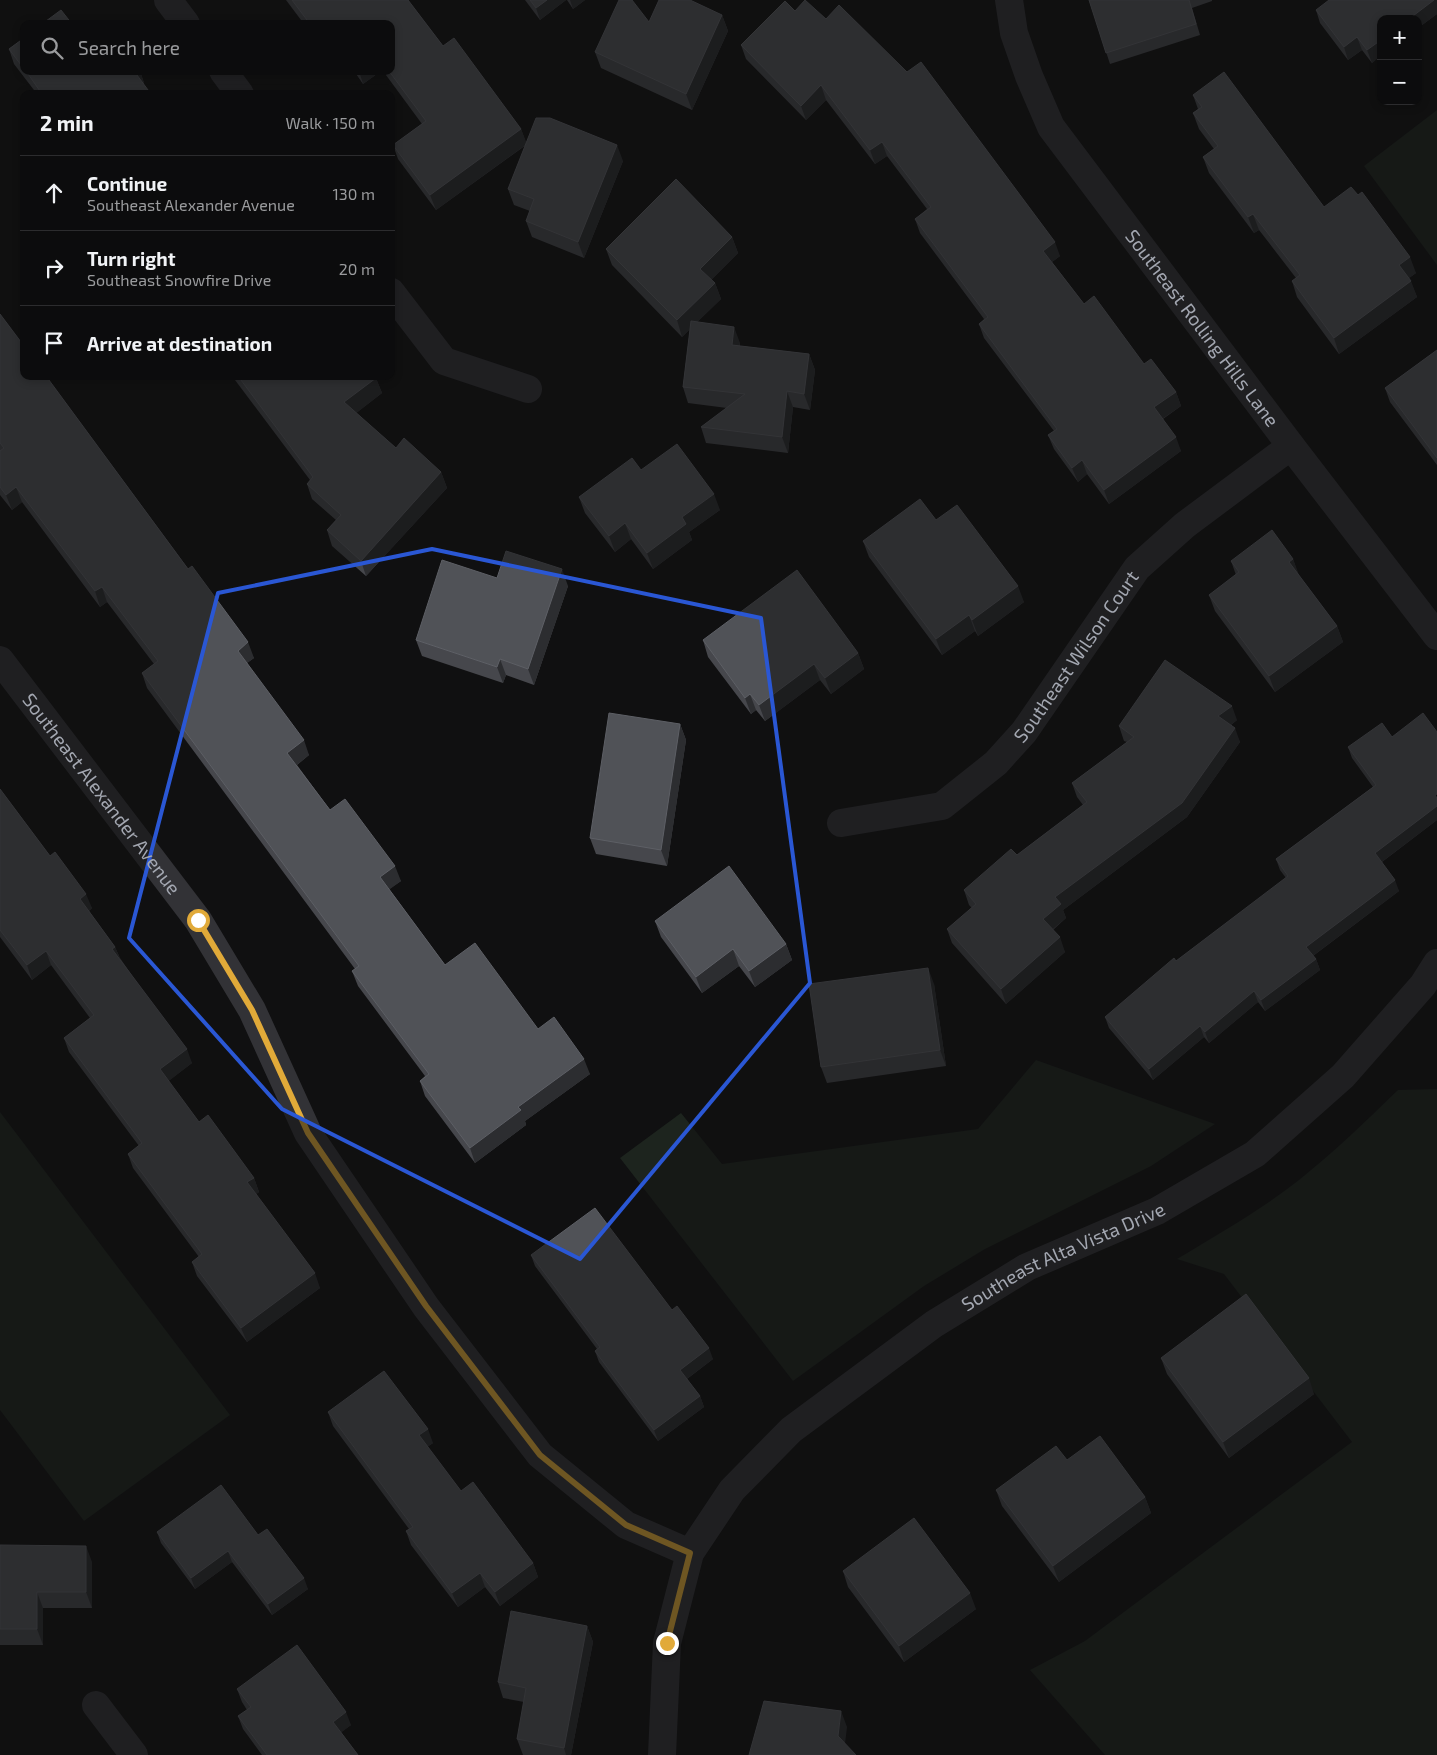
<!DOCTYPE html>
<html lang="en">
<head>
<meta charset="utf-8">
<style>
  :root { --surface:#0c0c0d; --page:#151516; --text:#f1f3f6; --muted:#9a9b9d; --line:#2c2c2e }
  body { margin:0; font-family:"Exo 2",sans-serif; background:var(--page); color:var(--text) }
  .controls { position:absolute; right:15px; top:15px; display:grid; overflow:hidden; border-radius:10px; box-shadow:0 2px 8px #0003 }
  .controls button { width:45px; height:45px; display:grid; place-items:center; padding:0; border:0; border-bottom:1px solid var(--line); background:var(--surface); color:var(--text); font:25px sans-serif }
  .stop { position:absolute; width:15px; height:15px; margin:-11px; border:4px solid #e1aa39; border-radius:50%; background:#fff }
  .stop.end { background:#e1aa39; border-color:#fff; box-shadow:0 1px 5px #0008 }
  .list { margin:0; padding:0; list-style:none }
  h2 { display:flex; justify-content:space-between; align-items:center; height:65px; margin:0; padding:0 20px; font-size:21px }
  h2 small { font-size:16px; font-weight:400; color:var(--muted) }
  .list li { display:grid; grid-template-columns:32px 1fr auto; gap:15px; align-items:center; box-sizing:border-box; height:75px; padding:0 20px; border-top:1px solid var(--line) }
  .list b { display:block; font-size:19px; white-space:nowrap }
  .list p { margin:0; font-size:16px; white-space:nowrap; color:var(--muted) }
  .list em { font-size:16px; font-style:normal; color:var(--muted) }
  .icon { flex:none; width:28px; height:28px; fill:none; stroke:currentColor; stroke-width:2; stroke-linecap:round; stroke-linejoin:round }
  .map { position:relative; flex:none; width:1437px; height:1755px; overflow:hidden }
  .search { position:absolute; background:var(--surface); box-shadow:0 2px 8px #0003; left:20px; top:20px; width:375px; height:55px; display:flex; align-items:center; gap:12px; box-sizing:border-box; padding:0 18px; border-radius:10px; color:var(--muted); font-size:19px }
  .panel { position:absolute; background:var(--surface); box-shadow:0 2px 8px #0003; left:20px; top:90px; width:375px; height:290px; border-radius:10px }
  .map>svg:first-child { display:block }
  .green { fill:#1d241e }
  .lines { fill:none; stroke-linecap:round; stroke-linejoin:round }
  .minor { stroke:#323236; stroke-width:28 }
  .wall { fill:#46474c }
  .shaded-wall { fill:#2c2d30 }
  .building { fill:#505257; stroke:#5d5f65 }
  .route { stroke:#e1aa39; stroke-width:6 }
  .marked { fill:none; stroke:#2a57d4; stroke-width:4; stroke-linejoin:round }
  .labels { text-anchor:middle; stroke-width:4; stroke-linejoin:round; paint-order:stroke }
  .street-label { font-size:19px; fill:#a3a7b1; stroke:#0b0b0c }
</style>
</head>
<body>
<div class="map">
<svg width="1437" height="1755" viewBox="0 0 1437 1755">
  <rect width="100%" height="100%" fill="#101011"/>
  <!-- green -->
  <path class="green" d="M 1437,110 L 1437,265 L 1364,166 Z
    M 1036,1060 L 1215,1124 L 1151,1166 L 985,1249 L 924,1286 L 793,1381 L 620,1158 L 681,1113 L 722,1164 L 978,1129 Z
    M 1437,1089 L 1437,1755 L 1105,1755 L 1030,1670 L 1085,1641 L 1352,1442 L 1224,1274 L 1177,1259 C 1218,1234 1261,1210 1299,1180 C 1334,1152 1366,1121 1398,1090 Z
    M 0,1112 L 230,1415 L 84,1521 L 0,1410 Z"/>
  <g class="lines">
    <!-- minor -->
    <g class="minor">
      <path d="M 168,0 L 186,24"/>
      <path id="s1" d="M 1009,0 L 1014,33 L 1029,76 L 1051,127 L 1291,446 L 1437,636"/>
      <path d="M 223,71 L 240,94"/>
      <path d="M 391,292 L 444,361 L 528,389"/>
      <path id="s2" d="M 0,660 L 198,920 L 252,1010 L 308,1133 L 426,1307 L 540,1455 L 626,1525 L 690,1553"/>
      <path id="s3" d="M 841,823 L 942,806 L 996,763 L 1024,732 L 1137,568 L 1185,525 L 1291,446"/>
      <path d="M 96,1705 L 134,1755"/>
      <path id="s4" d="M 662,1755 L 667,1643 L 690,1553 L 732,1490 L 791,1430 L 934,1324 L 1027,1267 L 1157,1211 L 1255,1154 L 1343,1076 L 1423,985 L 1437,963"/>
    </g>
  </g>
  <!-- wall -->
  <path class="wall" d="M 286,0 L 408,0 L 443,46 L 521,129 L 526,143 L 623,161 L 584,258 L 532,237 L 526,221 L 530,211 L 514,205 L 508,189 L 526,145 L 436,210 L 398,159 L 393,145 L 422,124 L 383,71 L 391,71 L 391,24 L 304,24 Z
    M 525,0 L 566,0 L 540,20 Z
    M 567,0 L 585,0 L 573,9 Z
    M 1089,0 L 1212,0 L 1212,1 L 1192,8 L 1200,35 L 1110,64 Z
    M 1437,0 L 1437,14 L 1418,28 L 1418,19 L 1372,63 L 1362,50 L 1348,60 L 1320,23 L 1316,10 Z
    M 795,11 L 1060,256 L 1052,262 L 1084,304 L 1144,364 L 1176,392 L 1181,406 L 1163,419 L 1181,451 L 1109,504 L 1087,474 L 1078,482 L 1054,449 L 1048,435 L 1054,431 L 984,338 L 979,324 L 984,319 L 920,233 L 915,219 L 927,209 L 887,156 L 875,164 L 826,100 L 806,120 L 746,59 L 741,45 Z
    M 722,15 L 728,31 L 692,110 L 601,68 L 595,52 L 649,22 Z
    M 24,38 L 24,71 L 140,71 L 144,83 L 143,84 L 151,94 L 37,94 L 14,64 L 9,49 Z
    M 354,71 L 381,71 L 363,84 Z
    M 1193,95 L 1324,207 L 1416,273 L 1409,278 L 1417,297 L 1339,354 L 1297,297 L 1292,281 L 1296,278 L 1259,230 L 1254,233 L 1209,173 L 1203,157 L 1214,149 L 1199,129 L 1193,113 L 1198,109 Z
    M 732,237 L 738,253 L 711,280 L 715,283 L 721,299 L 697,322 L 740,343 L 740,346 L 809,354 L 815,370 L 810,410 L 793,407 L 788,453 L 706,443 L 701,427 L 727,408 L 688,403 L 683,387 L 690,329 L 682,337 L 612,265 L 606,249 Z
    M 0,314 L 254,658 L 247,663 L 309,755 L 297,765 L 330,810 L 401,881 L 389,889 L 445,965 L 538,1029 L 590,1074 L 525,1121 L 526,1125 L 475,1163 L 425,1096 L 420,1081 L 425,1076 L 358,986 L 352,971 L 355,969 L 147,688 L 142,673 L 154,664 L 107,602 L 100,607 L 22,502 L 12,510 L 0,495 Z
    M 1437,350 L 1437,465 L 1390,402 L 1385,388 Z
    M 232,376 L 375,376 L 382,393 L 356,413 L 396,448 L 441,472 L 447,488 L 366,576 L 332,546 L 327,530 L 336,520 L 312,499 L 307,484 L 310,480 Z
    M 641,470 L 720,510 L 689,532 L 692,540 L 653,569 L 631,539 L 615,552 L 585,513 L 579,497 Z
    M 936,520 L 1024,602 L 978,636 L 975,631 L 942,655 L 869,557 L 863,541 Z
    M 1293,559 L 1298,574 L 1337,626 L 1343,642 L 1275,692 L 1215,611 L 1209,595 L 1236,575 L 1231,561 Z
    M 497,578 L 568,586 L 534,685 L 506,675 L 503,683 L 422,656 L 416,640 Z
    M 703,640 L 858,653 L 864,669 L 831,694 L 820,680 L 765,721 L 756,710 L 751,714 L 708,657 Z
    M 1237,720 L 1231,725 L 1240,742 L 1187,817 L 1063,910 L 1066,918 L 1053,930 L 1065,952 L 1006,1004 L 952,943 L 947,929 L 972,908 L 969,905 L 964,890 L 1017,855 L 1083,805 L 1077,797 L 1072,783 L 1127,742 L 1124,741 L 1119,726 Z
    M 680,724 L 686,740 L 667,866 L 596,854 L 590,838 Z
    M 1348,747 L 1437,820 L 1382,862 L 1399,891 L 1313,956 L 1316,959 L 1320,970 L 1265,1011 L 1258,1002 L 1209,1043 L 1204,1037 L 1153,1080 L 1109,1028 L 1105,1017 L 1176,961 L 1286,878 L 1280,870 L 1276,859 L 1373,787 L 1352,758 Z
    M 0,789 L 50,856 L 92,908 L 89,911 L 115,947 L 120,958 L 192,1063 L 168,1081 L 199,1122 L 254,1178 L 259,1192 L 256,1194 L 320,1288 L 247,1342 L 197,1276 L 192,1262 L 199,1257 L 133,1168 L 128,1154 L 139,1146 L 69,1052 L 64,1038 L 90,1018 L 51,965 L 32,980 L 0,937 Z
    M 655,921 L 786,944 L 792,960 L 755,987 L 739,966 L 702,993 L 661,937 Z
    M 934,984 L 946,1066 L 827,1083 L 821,1067 Z
    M 531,1255 L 672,1310 L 713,1359 L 687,1379 L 700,1396 L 704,1407 L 658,1441 L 599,1362 L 595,1351 L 597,1349 L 535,1266 Z
    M 1161,1358 L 1314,1394 L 1229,1458 L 1167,1374 Z
    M 328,1412 L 433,1443 L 427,1447 L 461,1491 L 533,1563 L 538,1577 L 500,1606 L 485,1587 L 458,1607 L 411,1545 L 406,1531 L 409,1529 L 333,1426 Z
    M 996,1490 L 1145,1497 L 1151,1513 L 1059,1582 L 1002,1506 Z
    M 157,1532 L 258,1535 L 308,1589 L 272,1615 L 232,1562 L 195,1589 L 161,1543 Z
    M 0,1545 L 92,1562 L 92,1608 L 43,1608 L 43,1645 L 0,1645 Z
    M 843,1571 L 976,1609 L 904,1662 L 848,1587 Z
    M 587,1626 L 593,1642 L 571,1755 L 523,1755 L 517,1739 L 524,1702 L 503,1698 L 498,1682 Z
    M 237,1689 L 351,1725 L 341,1732 L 358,1755 L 262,1755 L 243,1729 L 238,1716 L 247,1710 L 242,1702 Z"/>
  <!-- shaded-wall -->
  <path class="shaded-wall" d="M 547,0 L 566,0 L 540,20 L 536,8 Z
    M 570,0 L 585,0 L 573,9 Z
    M 1434,0 L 1437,0 L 1437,14 L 1418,28 L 1418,19 L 1409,19 Z
    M 722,15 L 728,31 L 692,110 L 686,94 Z
    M 1357,37 L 1362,50 L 1348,60 L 1344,47 Z
    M 1381,40 L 1381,56 L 1372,63 L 1367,50 Z
    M 134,71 L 140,71 L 144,83 L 140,87 Z
    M 359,71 L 381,71 L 363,84 Z
    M 821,85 L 826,100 L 806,120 L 801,106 Z
    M 521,129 L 527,144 L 436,210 L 430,195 Z
    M 882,142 L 887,156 L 875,164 L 870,150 Z
    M 617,145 L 623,161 L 584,258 L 578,242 Z
    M 1253,214 L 1259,230 L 1254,233 L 1248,217 Z
    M 732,237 L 738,253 L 706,285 L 700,269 Z
    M 1055,242 L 1060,256 L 1048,265 L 1043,251 Z
    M 1410,257 L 1416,273 L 1405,281 L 1399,265 Z
    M 1411,281 L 1417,297 L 1339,354 L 1334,338 Z
    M 715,283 L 721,299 L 682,337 L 677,320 Z
    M 734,327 L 740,343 L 737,361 L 732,345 Z
    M 809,354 L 815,370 L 810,410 L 804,394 Z
    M 376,378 L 382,393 L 350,418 L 344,402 Z
    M 787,391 L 793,407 L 788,453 L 782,437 Z
    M 1176,392 L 1181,406 L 1159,421 L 1154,407 Z
    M 1176,437 L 1181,451 L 1109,504 L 1104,490 Z
    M 1082,460 L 1087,474 L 1078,482 L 1072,468 Z
    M 441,472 L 447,488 L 366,576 L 361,561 Z
    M 16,487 L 22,502 L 12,510 L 6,495 Z
    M 714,494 L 720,510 L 689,532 L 692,540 L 653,569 L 647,553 L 682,517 Z
    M 625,523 L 631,539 L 615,552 L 609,536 Z
    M 1293,559 L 1299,575 L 1289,562 Z
    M 562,569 L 568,586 L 534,685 L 528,669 Z
    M 1018,586 L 1024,602 L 978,636 L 972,620 Z
    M 102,587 L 107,602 L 100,607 L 95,591 Z
    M 969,615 L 975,631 L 942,655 L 936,639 Z
    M 1337,626 L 1343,642 L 1275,692 L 1269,676 Z
    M 248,642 L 254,658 L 243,666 L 238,651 Z
    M 858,653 L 864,669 L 831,694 L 825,678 Z
    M 500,659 L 506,675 L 503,683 L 497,667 Z
    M 814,664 L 820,680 L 765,721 L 759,705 Z
    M 750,694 L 756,710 L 751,714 L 745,698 Z
    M 1232,706 L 1237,720 L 1223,731 L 1218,716 Z
    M 680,724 L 686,740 L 667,866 L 661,850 Z
    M 1235,728 L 1240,742 L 1187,817 L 1063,910 L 1066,918 L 1048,933 L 1043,919 L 1055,897 Z
    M 304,740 L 309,755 L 293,768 L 287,753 Z
    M 1437,806 L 1437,820 L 1379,864 L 1375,853 Z
    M 395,866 L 401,881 L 386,892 L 380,877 Z
    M 1395,880 L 1399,891 L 1310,958 L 1306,947 Z
    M 86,894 L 92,908 L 85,913 L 80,899 Z
    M 1060,937 L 1065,952 L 1006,1004 L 1001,989 Z
    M 786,944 L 792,960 L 755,987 L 749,971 Z
    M 115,947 L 121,961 L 112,949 Z
    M 733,949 L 739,966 L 702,993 L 696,977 Z
    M 46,951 L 51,965 L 32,980 L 27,965 Z
    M 1316,959 L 1320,970 L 1265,1011 L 1261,1000 Z
    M 928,968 L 934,984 L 946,1066 L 940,1050 Z
    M 1254,991 L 1258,1002 L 1209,1043 L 1205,1032 Z
    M 1200,1026 L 1204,1037 L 1153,1080 L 1149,1069 Z
    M 187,1049 L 192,1063 L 165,1084 L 160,1069 Z
    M 584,1059 L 590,1074 L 525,1121 L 526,1125 L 475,1163 L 470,1148 L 518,1107 Z
    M 254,1178 L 259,1192 L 253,1197 L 247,1182 Z
    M 315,1273 L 320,1288 L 247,1342 L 241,1328 Z
    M 709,1348 L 713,1359 L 684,1381 L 680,1370 Z
    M 1309,1378 L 1314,1394 L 1229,1458 L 1223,1442 Z
    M 700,1396 L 704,1407 L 658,1441 L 654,1430 Z
    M 428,1429 L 433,1443 L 424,1449 L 419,1435 Z
    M 1145,1497 L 1151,1513 L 1059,1582 L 1053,1566 Z
    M 86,1546 L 92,1562 L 92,1608 L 86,1592 Z
    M 228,1551 L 232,1562 L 195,1589 L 191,1578 Z
    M 533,1563 L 538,1577 L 500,1606 L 495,1592 Z
    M 480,1573 L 485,1587 L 458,1607 L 452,1593 Z
    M 304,1578 L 308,1589 L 272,1615 L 268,1604 Z
    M 37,1592 L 43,1608 L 43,1645 L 37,1629 Z
    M 970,1593 L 976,1609 L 904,1662 L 899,1646 Z
    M 587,1626 L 593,1642 L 571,1755 L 566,1755 L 564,1748 Z
    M 841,1711 L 847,1727 L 844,1752 L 838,1736 Z
    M 346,1712 L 351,1725 L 338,1735 L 333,1722 Z"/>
  <!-- building -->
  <path class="building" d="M 292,0 L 408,0 L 443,46 L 454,38 L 521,129 L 430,195 L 393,145 L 426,121 L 389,71 L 391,71 L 391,24 L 310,24 Z
    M 530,0 L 547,0 L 536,8 Z
    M 619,0 L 632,0 L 649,22 L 659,0 L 690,0 L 722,15 L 686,94 L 595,52 Z
    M 805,0 L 826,19 L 839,5 L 907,72 L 921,62 L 1055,242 L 1043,251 L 1084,304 L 1094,296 L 1144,364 L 1151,359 L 1176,392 L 1154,407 L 1176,437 L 1104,490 L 1082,460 L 1072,468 L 1048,435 L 1057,429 L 979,324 L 988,317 L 915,219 L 931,207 L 882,142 L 870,150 L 821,85 L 801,106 L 741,45 L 785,1 L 795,11 Z
    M 1089,0 L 1189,0 L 1196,24 L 1106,53 Z
    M 1329,0 L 1434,0 L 1409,19 L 1381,19 L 1381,40 L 1367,50 L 1357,37 L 1344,47 L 1316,10 Z
    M 61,10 L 72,24 L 42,24 Z
    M 24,38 L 24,69 L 9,49 Z
    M 26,71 L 134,71 L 151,94 L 42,94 Z
    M 1224,72 L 1324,207 L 1351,187 L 1358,195 L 1362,192 L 1410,257 L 1399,265 L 1411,281 L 1334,338 L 1292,281 L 1300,275 L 1253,214 L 1248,217 L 1203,157 L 1218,146 L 1193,113 L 1202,107 L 1193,95 Z
    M 536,118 L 550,118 L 617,145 L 578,242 L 526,221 L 534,199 L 508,189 Z
    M 676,179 L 732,237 L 700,269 L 715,283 L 677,320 L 606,249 Z
    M 0,314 L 24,346 L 24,376 L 46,376 L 188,569 L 192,566 L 248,642 L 238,651 L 304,740 L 287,753 L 330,810 L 345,799 L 395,866 L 380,877 L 445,965 L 475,943 L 538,1029 L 554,1017 L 584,1059 L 518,1107 L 521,1110 L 470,1148 L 420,1081 L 429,1074 L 352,971 L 359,966 L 142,673 L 158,661 L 102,587 L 95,591 L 16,487 L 6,495 L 0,487 L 0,451 L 4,448 L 0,443 Z
    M 691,321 L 734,327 L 732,345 L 809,354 L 804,394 L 787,391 L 782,437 L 701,427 L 745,394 L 683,387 Z
    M 1437,350 L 1437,458 L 1385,388 Z
    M 238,376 L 375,376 L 376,378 L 344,402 L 396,448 L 404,438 L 441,472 L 361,561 L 327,530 L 341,515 L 307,484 L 313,477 Z
    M 677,444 L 714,494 L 682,517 L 686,524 L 647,553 L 625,523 L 609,536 L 579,497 L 632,458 L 641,470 Z
    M 920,499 L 936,520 L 957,505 L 1018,586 L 972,620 L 969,615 L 936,639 L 863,541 Z
    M 1272,530 L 1293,559 L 1289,562 L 1337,626 L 1269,676 L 1209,595 L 1239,572 L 1231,561 Z
    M 506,551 L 562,569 L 528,669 L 500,659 L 497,667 L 416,640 L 442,560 L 497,578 Z
    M 797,570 L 858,653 L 825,678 L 814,664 L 759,705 L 750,694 L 745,698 L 703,640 Z
    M 1165,660 L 1232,706 L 1218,716 L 1235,728 L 1182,803 L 1055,897 L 1061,904 L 1043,919 L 1060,937 L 1001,989 L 947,929 L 976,904 L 964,890 L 1011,849 L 1017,855 L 1087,802 L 1072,783 L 1134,737 L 1119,726 Z
    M 609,713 L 680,724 L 661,850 L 590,838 Z
    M 1423,713 L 1437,732 L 1437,794 L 1435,795 L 1437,798 L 1437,806 L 1375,853 L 1395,880 L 1306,947 L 1316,959 L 1261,1000 L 1254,991 L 1205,1032 L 1200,1026 L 1149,1069 L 1105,1017 L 1174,958 L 1176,961 L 1288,876 L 1276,859 L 1376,785 L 1348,747 L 1382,723 L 1392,737 Z
    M 0,789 L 50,856 L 55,852 L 86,894 L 80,899 L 115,947 L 112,949 L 187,1049 L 160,1069 L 199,1122 L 208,1115 L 254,1178 L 247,1182 L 315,1273 L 241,1328 L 192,1262 L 202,1254 L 128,1154 L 142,1143 L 64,1038 L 94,1015 L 46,951 L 27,965 L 0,930 Z
    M 729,866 L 786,944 L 749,971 L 733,949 L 696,977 L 655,921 Z
    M 928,968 L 940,1050 L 821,1067 L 809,984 Z
    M 595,1208 L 672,1310 L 677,1306 L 709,1348 L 680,1370 L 700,1396 L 654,1430 L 595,1351 L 600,1347 L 531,1255 Z
    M 1246,1294 L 1309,1378 L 1223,1442 L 1161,1358 Z
    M 384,1371 L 428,1429 L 419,1435 L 461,1491 L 473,1482 L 533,1563 L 495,1592 L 480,1573 L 452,1593 L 406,1531 L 413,1527 L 328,1412 Z
    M 1100,1436 L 1145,1497 L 1053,1566 L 996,1490 L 1056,1446 L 1067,1460 Z
    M 221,1485 L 258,1535 L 267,1529 L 304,1578 L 268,1604 L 228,1551 L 191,1578 L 157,1532 Z
    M 914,1518 L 970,1593 L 899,1646 L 843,1571 Z
    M 0,1545 L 86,1546 L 86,1592 L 37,1592 L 37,1629 L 0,1629 Z
    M 511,1611 L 587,1626 L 564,1748 L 517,1739 L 526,1688 L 498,1682 Z
    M 297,1645 L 346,1712 L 333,1722 L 358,1755 L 267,1755 L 238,1716 L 251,1707 L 237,1689 Z
    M 764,1701 L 841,1711 L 838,1736 L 856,1755 L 749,1755 Z"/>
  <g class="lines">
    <!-- route -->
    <path class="route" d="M 198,920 L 252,1010 L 308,1133 L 426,1306 L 540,1455 L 626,1525 L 690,1553 L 667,1643"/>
  </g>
  <!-- marked area -->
  <path d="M0 0H1437V1755H0ZM 432,549 L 761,618 L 810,983 L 580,1259 L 282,1109 L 129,938 L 218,593 Z" fill="#101011" fill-opacity=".55" fill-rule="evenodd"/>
  <path class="marked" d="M 432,549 L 761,618 L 810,983 L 580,1259 L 282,1109 L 129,938 L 218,593 Z"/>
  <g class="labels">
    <!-- street labels -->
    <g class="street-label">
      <text dy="7" stroke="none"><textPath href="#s1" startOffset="386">Southeast Rolling Hills Lane</textPath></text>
      <text dy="7" stroke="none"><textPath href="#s3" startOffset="305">Southeast Wilson Court</textPath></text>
      <text dy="7" stroke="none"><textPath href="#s2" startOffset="168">Southeast Alexander Avenue</textPath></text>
      <text dy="7" stroke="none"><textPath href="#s4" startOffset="689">Southeast Alta Vista Drive</textPath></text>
    </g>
  </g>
</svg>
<div class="controls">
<button>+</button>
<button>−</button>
</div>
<div class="stop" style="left:198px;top:920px"></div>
<div class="stop end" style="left:667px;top:1643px"></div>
<div class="search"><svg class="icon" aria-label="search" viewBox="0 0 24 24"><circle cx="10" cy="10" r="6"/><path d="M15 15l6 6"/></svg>Search here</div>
<section class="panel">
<h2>2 min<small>Walk · 150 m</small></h2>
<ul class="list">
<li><svg class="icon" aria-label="ahead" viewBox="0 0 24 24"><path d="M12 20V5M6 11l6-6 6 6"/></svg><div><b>Continue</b><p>Southeast Alexander Avenue</p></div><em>130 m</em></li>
<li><svg class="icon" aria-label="right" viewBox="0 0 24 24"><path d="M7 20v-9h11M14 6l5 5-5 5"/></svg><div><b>Turn right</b><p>Southeast Snowfire Drive</p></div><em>20 m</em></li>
<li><svg class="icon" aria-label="arrive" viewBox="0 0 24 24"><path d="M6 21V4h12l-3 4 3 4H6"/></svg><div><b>Arrive at destination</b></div></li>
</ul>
</section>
</div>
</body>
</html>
